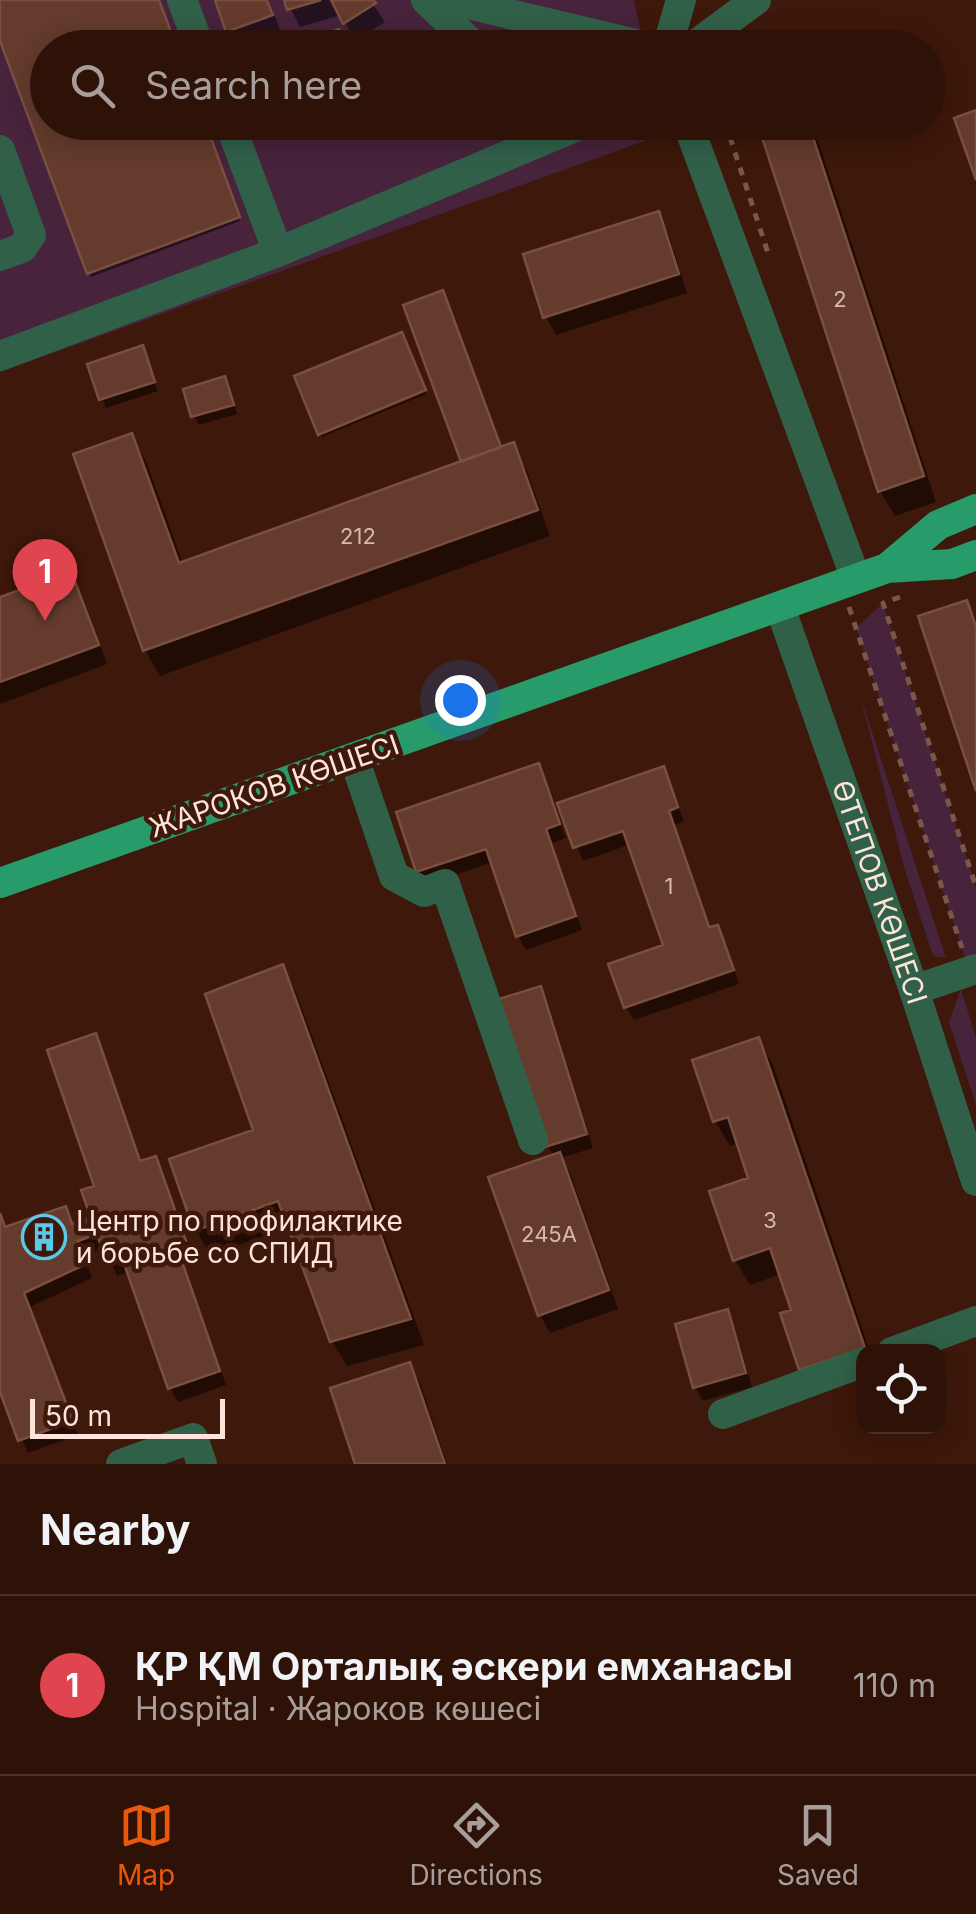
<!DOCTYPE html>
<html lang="en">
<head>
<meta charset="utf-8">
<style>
  :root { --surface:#2e1208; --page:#3a2016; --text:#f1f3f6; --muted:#a79e9c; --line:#493229; --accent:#ea580c }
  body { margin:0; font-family:Inter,sans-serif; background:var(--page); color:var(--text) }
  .controls { position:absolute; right:30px; bottom:30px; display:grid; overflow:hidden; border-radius:20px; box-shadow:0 5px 25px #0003 }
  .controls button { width:90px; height:90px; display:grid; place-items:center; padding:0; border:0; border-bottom:2px solid var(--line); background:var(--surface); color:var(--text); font:50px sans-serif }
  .scale { position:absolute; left:30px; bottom:25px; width:195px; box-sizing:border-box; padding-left:10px; border:5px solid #fde3d9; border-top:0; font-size:28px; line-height:35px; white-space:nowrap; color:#fde3d9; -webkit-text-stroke:8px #3e180a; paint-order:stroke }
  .you { position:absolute; left:460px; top:700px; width:35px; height:35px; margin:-25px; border:8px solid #fff; border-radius:50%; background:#1a73e8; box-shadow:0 0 0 15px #1a73e833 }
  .badge { display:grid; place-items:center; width:65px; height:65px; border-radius:50%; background:var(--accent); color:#fff; font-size:32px; font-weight:700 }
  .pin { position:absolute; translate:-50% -82px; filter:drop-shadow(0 2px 5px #0008) }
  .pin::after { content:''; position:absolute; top:52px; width:35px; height:30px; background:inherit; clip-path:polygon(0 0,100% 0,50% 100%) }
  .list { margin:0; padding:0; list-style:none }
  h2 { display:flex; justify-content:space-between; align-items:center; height:130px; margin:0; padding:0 40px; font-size:42px }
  h2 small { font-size:32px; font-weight:400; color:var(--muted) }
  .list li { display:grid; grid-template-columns:65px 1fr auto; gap:30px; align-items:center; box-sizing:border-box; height:180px; padding:0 40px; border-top:2px solid var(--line) }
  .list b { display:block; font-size:38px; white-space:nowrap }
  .list p { margin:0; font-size:32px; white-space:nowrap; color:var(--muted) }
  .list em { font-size:32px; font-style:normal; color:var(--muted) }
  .icon { flex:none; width:55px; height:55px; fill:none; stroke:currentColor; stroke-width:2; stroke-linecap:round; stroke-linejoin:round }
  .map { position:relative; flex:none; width:976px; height:1464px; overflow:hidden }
  .search { position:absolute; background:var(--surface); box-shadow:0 5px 25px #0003; left:30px; right:30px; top:30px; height:110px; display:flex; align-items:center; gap:25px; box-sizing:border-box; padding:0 35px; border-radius:55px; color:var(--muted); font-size:38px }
  .sheet { height:310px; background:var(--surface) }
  nav { display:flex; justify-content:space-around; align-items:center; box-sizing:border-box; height:140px; border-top:2px solid var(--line); background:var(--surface); font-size:28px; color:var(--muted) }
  nav a { display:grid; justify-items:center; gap:5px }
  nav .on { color:var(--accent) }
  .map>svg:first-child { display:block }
  .green { fill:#47233c }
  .shadow { fill:#0007 }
  .building { fill:#643b2c; stroke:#7a4f40; stroke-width:2.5 }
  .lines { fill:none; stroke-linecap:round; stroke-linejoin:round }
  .path { stroke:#7a574b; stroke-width:5; stroke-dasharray:8 8; stroke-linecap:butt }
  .minor { stroke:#316049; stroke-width:30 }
  .major { stroke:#289b6b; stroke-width:30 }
  .labels { text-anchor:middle; stroke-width:9; stroke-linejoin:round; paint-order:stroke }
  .number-label { font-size:22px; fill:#d7b9ae }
  .street-label { font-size:28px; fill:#fde3d9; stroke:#3e180a }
  .poi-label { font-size:28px; fill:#fde3d9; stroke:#3e180a; text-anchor:start }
</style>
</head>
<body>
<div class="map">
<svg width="976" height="1464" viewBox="0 0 976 1464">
  <rect width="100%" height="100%" fill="#3e180a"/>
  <!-- green -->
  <path class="green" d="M 0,0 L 634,0 L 644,47 L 48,48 L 48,122 L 661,122 L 664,134 L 0,372 Z
    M 883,603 L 976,887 L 976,959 L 966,961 L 856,628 Z
    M 860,695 L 946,958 L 933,956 L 904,867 Z
    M 961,989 L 976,1038 L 976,1105 L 949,1022 Z"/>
  <!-- shadow -->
  <path class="shadow" d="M 0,0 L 157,0 L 48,48 L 48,122 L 203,122 L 240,221 L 91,277 L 0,34 Z
    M 218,0 L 269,0 L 281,33 L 238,48 Z
    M 286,0 L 370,0 L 385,22 L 355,41 L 341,15 L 300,27 Z
    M 759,122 L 812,122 L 936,502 L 895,516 L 880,491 Z
    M 657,214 L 668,232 L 687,293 L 556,335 L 546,317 Z
    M 403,338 L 426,394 L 322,437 L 320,434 Z
    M 142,348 L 158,391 L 106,408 L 90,365 Z
    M 224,379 L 237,414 L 198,425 L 186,391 Z
    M 131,436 L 146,461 L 183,564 L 513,446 L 527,471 L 550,536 L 160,676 L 145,650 L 76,456 Z
    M 70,574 L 81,592 L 107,664 L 0,704 L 0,600 Z
    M 538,766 L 566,838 L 552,843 L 582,930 L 526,950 L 518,936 L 493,862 L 426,885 L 418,871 Z
    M 663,769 L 684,821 L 674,825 L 711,929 L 717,928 L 725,941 L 739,984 L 634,1020 L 626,1007 L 666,946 L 631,844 L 583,861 L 560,805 Z
    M 282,967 L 296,992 L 424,1345 L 347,1366 L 332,1341 L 290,1227 L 210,1255 L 196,1230 L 256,1131 Z
    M 540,989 L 548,1003 L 593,1148 L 561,1158 L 570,1173 L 618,1309 L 550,1333 L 540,1315 L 554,1156 L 547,1146 Z
    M 95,1036 L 103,1050 L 142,1163 L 155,1159 L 163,1172 L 192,1255 L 182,1258 L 226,1385 L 178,1402 L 170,1388 L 130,1272 L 117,1276 L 104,1248 L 84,1255 L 92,1278 L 30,1307 L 78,1435 L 28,1453 L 0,1385 L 0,1210 L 7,1229 L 64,1209 L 73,1226 L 94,1219 L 98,1187 Z
    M 758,1040 L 773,1065 L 870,1352 L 864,1352 L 864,1378 L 816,1394 L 781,1274 L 750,1285 L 735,1260 L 752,1180 L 739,1143 L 730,1146 L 715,1121 Z
    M 726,1312 L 734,1326 L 752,1387 L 703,1401 L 695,1387 L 678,1326 Z
    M 409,1364 L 420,1383 L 447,1464 L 358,1464 Z"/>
  <!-- building -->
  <path class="building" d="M 0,0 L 159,0 L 177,48 L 48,48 L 48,122 L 205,122 L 240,217 L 87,274 L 0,41 Z
    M 215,0 L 267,0 L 273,15 L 226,32 Z
    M 284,0 L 321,0 L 287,10 Z
    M 331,0 L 373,0 L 376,3 L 343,24 Z
    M 339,29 L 346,48 L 299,48 L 298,44 Z
    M 976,110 L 976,180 L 954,118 Z
    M 757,122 L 808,122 L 924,476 L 878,492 Z
    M 659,211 L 679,274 L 543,318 L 523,254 Z
    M 443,290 L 501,447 L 461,462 L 403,305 Z
    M 402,332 L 426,390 L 318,435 L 294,376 Z
    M 143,345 L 155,382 L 99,400 L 87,364 Z
    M 225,376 L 234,405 L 191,417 L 183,389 Z
    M 132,433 L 179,563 L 514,442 L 538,510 L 143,651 L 73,454 Z
    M 71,571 L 99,645 L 0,682 L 0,597 Z
    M 967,600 L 976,627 L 976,791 L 918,616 Z
    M 539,763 L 560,824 L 546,829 L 576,916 L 516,937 L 486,849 L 416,872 L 396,812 Z
    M 664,766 L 678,807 L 669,811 L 709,927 L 718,925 L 734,970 L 624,1008 L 608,964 L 663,945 L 623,831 L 573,848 L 557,803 Z
    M 283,964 L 411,1319 L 330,1342 L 278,1201 L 194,1231 L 169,1159 L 253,1130 L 205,994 Z
    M 541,986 L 587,1134 L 545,1147 L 499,999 Z
    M 96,1033 L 140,1161 L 156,1156 L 186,1241 L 176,1244 L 220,1371 L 168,1389 L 122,1258 L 107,1264 L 97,1234 L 78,1241 L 86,1264 L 24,1293 L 73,1421 L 18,1441 L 0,1392 L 0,1213 L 5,1227 L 66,1206 L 72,1224 L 91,1218 L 81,1190 L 94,1186 L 47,1050 Z
    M 759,1037 L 865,1348 L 799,1370 L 780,1313 L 791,1310 L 770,1248 L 733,1261 L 709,1191 L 748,1178 L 728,1117 L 713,1122 L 692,1060 Z
    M 560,1152 L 609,1290 L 538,1316 L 488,1177 Z
    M 728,1309 L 746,1373 L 693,1388 L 675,1324 Z
    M 410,1362 L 445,1464 L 355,1464 L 330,1388 Z"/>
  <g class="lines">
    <!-- path -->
    <path class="path" d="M 725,122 L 768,253
      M 900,597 L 883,603 L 976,887
      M 849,607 L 962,948"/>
    <!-- minor -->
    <g class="minor">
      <path d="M 182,0 L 200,48"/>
      <path d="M 426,0 L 476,48"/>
      <path d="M 451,0 L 653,48"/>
      <path d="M 667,48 L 681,0"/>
      <path d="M 691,48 L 756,0"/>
      <path d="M 229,122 L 278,252"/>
      <path d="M 687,122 L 856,579"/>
      <path d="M 0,150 L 31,235 L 22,248 L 0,256"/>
      <path d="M 0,356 L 278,252 L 587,122"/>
      <path id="s1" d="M 780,607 L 914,990 L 976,1181"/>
      <path d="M 354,758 L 394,876 L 424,892 L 445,884 L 533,1140"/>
      <path d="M 914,990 L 976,969"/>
      <path d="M 892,1352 L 976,1321"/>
      <path d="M 723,1414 L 864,1362"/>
      <path d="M 121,1464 L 193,1438 L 202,1464"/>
    </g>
    <!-- major -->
    <path class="major" d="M 887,568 L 938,525 L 976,509
      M 0,883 L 887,568 L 952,564 L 976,555"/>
  </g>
  <!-- icons -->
  <defs>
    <symbol id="building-ring" viewBox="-11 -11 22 22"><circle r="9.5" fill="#3e180a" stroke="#5cc7e8" stroke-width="1.5"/><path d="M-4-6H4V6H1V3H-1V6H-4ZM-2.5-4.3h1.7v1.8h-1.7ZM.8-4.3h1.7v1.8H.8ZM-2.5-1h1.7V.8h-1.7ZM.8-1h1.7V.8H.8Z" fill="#5cc7e8"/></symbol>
  </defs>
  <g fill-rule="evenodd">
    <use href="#building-ring" x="19" y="1212" width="50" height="50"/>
  </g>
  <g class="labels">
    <!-- number labels -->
    <g class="number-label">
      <text x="840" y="307">2</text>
      <text x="358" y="544">212</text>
      <text x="669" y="894">1</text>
      <text x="770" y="1228">3</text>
      <text x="549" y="1242">245А</text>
    </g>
    <!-- street labels -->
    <g class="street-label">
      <text transform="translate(274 786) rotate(-19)" y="10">ЖАРОКОВ КӨШЕСІ</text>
      <text dy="10" stroke="none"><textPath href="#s1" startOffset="302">ӨТЕПОВ КӨШЕСІ</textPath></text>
    </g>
    <!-- poi labels -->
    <g class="poi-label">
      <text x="76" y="1231">Центр по профилактике<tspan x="76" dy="32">и борьбе со СПИД</tspan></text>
    </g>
  </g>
</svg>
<div class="controls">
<button><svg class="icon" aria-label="locate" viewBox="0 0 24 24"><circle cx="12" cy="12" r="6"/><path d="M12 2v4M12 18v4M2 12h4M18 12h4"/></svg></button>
</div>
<div class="scale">50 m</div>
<div class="you"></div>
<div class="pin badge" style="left:45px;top:621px;background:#e0444e">1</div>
<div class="search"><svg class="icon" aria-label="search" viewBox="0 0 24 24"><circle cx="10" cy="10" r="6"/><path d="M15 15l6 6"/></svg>Search here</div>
</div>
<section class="sheet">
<h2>Nearby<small></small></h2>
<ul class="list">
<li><span class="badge" style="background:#e0444e">1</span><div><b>ҚР ҚМ Орталық әскери емханасы</b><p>Hospital · Жароков көшесі</p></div><em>110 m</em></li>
</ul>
</section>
<nav>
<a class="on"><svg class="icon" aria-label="map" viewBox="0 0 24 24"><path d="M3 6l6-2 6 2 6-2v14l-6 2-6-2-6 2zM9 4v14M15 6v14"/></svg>Map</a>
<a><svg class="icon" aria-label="directions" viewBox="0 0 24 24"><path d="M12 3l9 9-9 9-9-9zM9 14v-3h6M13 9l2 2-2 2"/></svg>Directions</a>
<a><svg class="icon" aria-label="saved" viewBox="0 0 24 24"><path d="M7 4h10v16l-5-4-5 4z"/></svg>Saved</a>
</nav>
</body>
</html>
